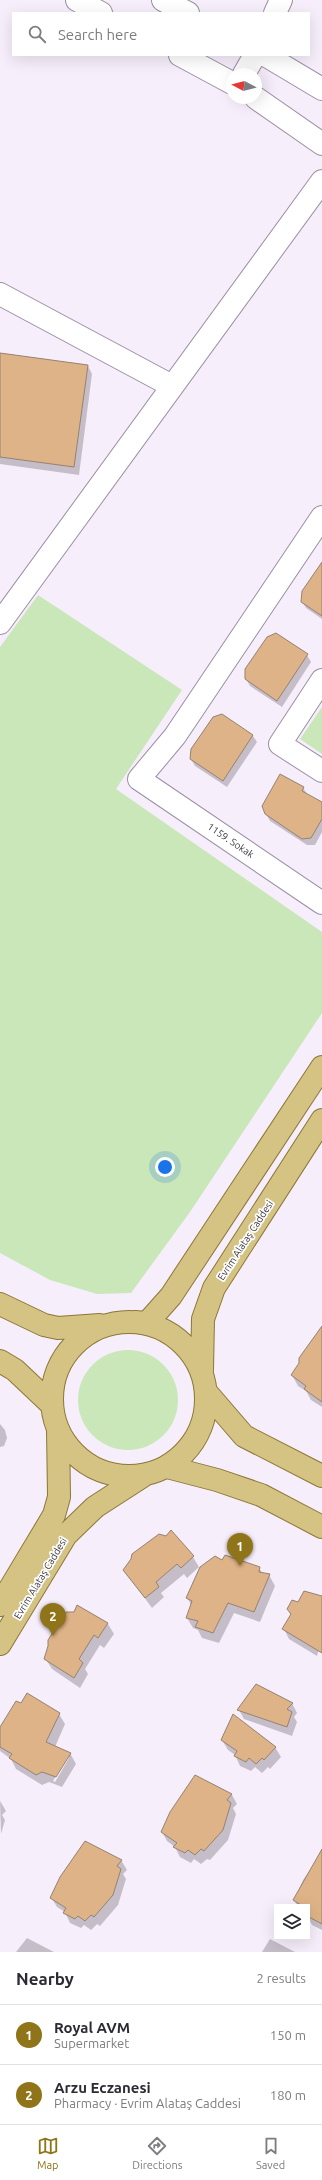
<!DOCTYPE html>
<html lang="en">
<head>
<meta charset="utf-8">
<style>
  :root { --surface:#fff; --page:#f7f7f7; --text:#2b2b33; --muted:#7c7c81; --line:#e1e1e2; --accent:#8f7419 }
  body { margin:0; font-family:Ubuntu,sans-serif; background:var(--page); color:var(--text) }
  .controls { position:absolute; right:12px; bottom:12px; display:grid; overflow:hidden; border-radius:0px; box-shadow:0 4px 16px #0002 }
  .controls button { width:36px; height:36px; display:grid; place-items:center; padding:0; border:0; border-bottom:1px solid var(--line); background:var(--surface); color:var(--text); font:20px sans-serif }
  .compass { position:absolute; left:226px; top:68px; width:36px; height:36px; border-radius:50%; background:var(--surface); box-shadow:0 4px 16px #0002; rotate:277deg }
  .you { position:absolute; left:165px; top:1167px; width:14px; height:14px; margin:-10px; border:3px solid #fff; border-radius:50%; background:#1a73e8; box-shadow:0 0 0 6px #1a73e833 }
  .badge { display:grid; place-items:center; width:26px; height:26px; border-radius:50%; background:var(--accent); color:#fff; font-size:13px; font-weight:700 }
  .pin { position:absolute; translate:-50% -33px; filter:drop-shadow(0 1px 2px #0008) }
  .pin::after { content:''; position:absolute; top:21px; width:14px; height:12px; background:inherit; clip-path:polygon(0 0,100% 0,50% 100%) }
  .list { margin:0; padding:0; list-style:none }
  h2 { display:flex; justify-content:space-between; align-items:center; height:52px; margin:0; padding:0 16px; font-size:17px }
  h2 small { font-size:13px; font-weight:400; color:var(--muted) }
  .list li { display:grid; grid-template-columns:26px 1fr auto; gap:12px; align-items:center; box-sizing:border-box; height:60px; padding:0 16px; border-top:1px solid var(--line) }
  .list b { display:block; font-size:15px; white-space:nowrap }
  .list p { margin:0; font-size:13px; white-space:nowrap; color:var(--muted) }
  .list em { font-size:13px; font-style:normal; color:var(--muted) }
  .icon { flex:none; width:22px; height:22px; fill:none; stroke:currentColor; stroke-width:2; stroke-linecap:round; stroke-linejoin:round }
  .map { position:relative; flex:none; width:322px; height:1952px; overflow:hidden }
  .search { position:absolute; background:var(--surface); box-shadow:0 4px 16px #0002; left:12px; right:12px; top:12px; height:44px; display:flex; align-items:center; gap:10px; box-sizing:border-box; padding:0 14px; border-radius:0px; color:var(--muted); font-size:15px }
  .sheet { height:172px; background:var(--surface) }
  nav { display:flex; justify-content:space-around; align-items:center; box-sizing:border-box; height:56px; border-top:1px solid var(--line); background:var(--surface); font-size:11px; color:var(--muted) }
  nav a { display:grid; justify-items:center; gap:2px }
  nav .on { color:var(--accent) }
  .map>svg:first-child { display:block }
  .green { fill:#cae7b9 }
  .shadow { fill:#0003; fill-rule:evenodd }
  .building { fill:#deb387; stroke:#958271 }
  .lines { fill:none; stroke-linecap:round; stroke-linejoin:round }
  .minor-casing { stroke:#9c8ea3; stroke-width:24 }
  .major-casing { stroke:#8c7736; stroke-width:24 }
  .minor { stroke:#fff; stroke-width:22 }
  .major { stroke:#d4c383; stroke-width:22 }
  .labels { text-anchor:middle; stroke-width:3.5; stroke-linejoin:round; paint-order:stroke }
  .street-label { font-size:10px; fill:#3b353e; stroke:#fff }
</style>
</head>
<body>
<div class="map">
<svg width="322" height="1952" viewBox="0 0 322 1952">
  <rect width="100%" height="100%" fill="#f7eefc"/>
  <!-- green -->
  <path class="green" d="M 38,595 L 182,690 L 116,789 L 322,932 L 322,1013 L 190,1212 L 131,1293 L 97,1294 L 50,1280 L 0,1253 L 0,647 Z
    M 322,707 L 322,754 L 300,739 Z
    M78 1400a50 50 0 1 1 100 0a50 50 0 1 1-100 0Z"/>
  <!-- shadow -->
  <path class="shadow" d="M 0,354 L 88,366 L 92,374 L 79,475 L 0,464 Z
    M 322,564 L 322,619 L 306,608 L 302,601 Z
    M 307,655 L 311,662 L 282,707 L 250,686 L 246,679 Z
    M 253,736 L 257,742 L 227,787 L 195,766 L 191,759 Z
    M 303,788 L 308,795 L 322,803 L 322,832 L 315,845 L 307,845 L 270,821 L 266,814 Z
    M 322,1342 L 322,1407 L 311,1400 L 306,1391 L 298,1386 L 292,1375 Z
    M 0,1424 L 5,1430 L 7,1438 L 4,1446 L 0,1447 Z
    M 171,1531 L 193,1557 L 199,1567 L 187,1578 L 184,1574 L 161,1593 L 164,1597 L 152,1608 L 125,1571 Z
    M 222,1561 L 259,1568 L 263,1574 L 269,1575 L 275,1586 L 260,1622 L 234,1613 L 219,1643 L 202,1638 L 198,1630 L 193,1628 L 187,1618 L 191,1605 L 187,1597 Z
    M 322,1597 L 322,1638 L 317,1656 L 289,1639 L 284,1629 L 291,1615 L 288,1609 L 299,1603 Z
    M 78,1606 L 108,1624 L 114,1634 L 104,1648 L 100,1645 L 85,1669 L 88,1674 L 80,1688 L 52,1669 L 45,1658 Z
    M 292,1703 L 297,1713 L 294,1717 L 297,1722 L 292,1736 L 244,1719 L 239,1710 Z
    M 59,1714 L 65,1724 L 55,1747 L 70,1753 L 76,1764 L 62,1787 L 49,1782 L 42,1785 L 16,1769 L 11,1759 L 0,1751 L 0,1729 ZM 66,1758 L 69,1758 L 55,1782 L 53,1781 Z
    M 222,1740 L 275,1747 L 281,1757 L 270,1769 L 268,1767 L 262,1773 L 255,1767 L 251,1771 L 240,1766 L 235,1755 L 228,1750 Z
    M 196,1776 L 232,1795 L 237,1804 L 233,1808 L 236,1814 L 228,1840 L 210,1860 L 207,1859 L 201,1864 L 194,1859 L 191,1863 L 180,1857 L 175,1847 L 167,1841 L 162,1832 Z
    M 0,1801 L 6,1811 L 2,1815 L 5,1820 L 1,1834 Z
    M 322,1853 L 322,1930 L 312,1925 L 307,1915 L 307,1907 L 298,1907 L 294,1900 L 303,1880 Z
    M 121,1860 L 127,1870 L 123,1874 L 126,1879 L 118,1905 L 100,1926 L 97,1924 L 91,1930 L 84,1925 L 81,1928 L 70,1923 L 65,1912 L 57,1907 L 51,1897 Z
    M 27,1938 L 54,1952 L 16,1952 Z
    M 270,1939 L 295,1952 L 262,1952 Z"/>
  <!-- building -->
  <path class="building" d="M 0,353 L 88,365 L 74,467 L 0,457 Z
    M 322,562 L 322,616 L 301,602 L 302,591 Z
    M 276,633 L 308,654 L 277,701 L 245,679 L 245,669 L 267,637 Z
    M 222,714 L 253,735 L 223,781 L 190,759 L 191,749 L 213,717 Z
    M 280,774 L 304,787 L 302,791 L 322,802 L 322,819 L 311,838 L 302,839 L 265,814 L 262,806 Z
    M 322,1326 L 322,1402 L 304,1389 L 306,1386 L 291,1375 L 299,1363 L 299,1358 Z
    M 171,1530 L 194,1556 L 181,1568 L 177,1564 L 156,1582 L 159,1587 L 145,1598 L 123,1570 L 131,1559 L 132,1554 L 159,1534 L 166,1536 Z
    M 225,1555 L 260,1567 L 259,1572 L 270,1574 L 254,1612 L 228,1603 L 213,1633 L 195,1627 L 198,1621 L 186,1618 L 192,1601 L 186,1598 L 200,1567 L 215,1556 L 222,1560 Z
    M 304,1591 L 322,1596 L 322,1653 L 282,1629 L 291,1614 L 287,1609 L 292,1600 L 298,1602 Z
    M 77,1605 L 108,1623 L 98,1638 L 94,1635 L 79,1659 L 83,1663 L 74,1678 L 44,1659 L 48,1646 L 48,1640 L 66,1612 L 74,1612 Z
    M 256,1684 L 293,1703 L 287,1709 L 292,1712 L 287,1727 L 237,1710 Z
    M 27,1693 L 60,1713 L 46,1742 L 71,1753 L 56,1777 L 42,1772 L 36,1775 L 9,1758 L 12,1754 L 0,1747 L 0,1727 L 16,1701 L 21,1703 Z
    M 233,1714 L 276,1747 L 264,1760 L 262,1758 L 256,1764 L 249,1758 L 246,1762 L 234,1756 L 237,1751 L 221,1740 Z
    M 195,1775 L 232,1794 L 227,1800 L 231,1803 L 223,1830 L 204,1851 L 201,1849 L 195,1855 L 188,1850 L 185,1853 L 173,1847 L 177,1843 L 161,1832 L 170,1812 Z
    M 85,1841 L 122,1860 L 117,1866 L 121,1869 L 113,1895 L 94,1917 L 91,1915 L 85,1921 L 78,1916 L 75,1919 L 63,1913 L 66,1908 L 50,1898 L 60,1877 Z
    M 322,1849 L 322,1924 L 307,1916 L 307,1907 L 304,1907 L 293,1900 Z"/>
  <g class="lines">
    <defs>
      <path id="minor" d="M 77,0 L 101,13
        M 163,0 L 188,13
        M 275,13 L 281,0
        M 180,55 L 232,83
        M 265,55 L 322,89
        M 244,74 L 255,55
        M 256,98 L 322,144
        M 0,294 L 172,386
        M 322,517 L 175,736 L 139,779 L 322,903
        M 0,623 L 322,181
        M 322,680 L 280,744 L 322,771"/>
      <path id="major" d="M 0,1304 L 44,1325 L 58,1328 L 100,1325
        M52 1399a77 77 0 1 1 154 0a77 77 0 1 1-154 0Z
        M 135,1322 L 147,1323 L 171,1296 L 322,1067
        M 0,1361 L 15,1370 L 52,1405
        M 202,1370 L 203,1319 L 214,1288 L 322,1120
        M 207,1393 L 244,1436 L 322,1476
        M 167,1467 L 217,1480 L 261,1495 L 322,1527
        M 0,1605 L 54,1515 L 59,1497 L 58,1430
        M 0,1644 L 66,1535 L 95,1507 L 143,1476"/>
    </defs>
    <!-- minor casing -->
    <use href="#minor" class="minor-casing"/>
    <!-- major casing -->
    <use href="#major" class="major-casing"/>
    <!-- minor -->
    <use href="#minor" class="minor"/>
    <!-- major -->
    <use href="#major" class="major"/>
  </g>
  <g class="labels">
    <!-- street labels -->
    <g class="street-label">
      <text transform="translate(231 840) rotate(34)" y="4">1159. Sokak</text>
      <text transform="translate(245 1240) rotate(-57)" y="4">Evrim Alataş Caddesi</text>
      <text transform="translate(40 1578) rotate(-59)" y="4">Evrim Alataş Caddesi</text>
    </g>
  </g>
</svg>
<div class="controls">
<button><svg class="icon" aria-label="layers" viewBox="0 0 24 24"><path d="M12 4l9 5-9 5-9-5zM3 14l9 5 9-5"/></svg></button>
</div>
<svg class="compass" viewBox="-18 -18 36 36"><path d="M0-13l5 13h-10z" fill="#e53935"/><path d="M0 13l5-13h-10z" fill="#7c7c81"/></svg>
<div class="you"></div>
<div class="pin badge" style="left:240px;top:1566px">1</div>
<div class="pin badge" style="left:53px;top:1636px">2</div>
<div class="search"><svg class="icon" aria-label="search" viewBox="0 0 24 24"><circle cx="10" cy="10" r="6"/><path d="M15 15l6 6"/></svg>Search here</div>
</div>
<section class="sheet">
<h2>Nearby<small>2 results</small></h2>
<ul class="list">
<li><span class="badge">1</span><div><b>Royal AVM</b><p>Supermarket</p></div><em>150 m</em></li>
<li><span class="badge">2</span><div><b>Arzu Eczanesi</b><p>Pharmacy · Evrim Alataş Caddesi</p></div><em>180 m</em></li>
</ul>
</section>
<nav>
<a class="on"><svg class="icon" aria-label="map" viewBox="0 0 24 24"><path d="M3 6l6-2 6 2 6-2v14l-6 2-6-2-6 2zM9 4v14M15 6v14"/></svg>Map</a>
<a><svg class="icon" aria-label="directions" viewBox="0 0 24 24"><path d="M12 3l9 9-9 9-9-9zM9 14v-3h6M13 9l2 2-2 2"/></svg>Directions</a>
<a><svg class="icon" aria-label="saved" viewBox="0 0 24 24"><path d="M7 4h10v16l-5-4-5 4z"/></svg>Saved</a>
</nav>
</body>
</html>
